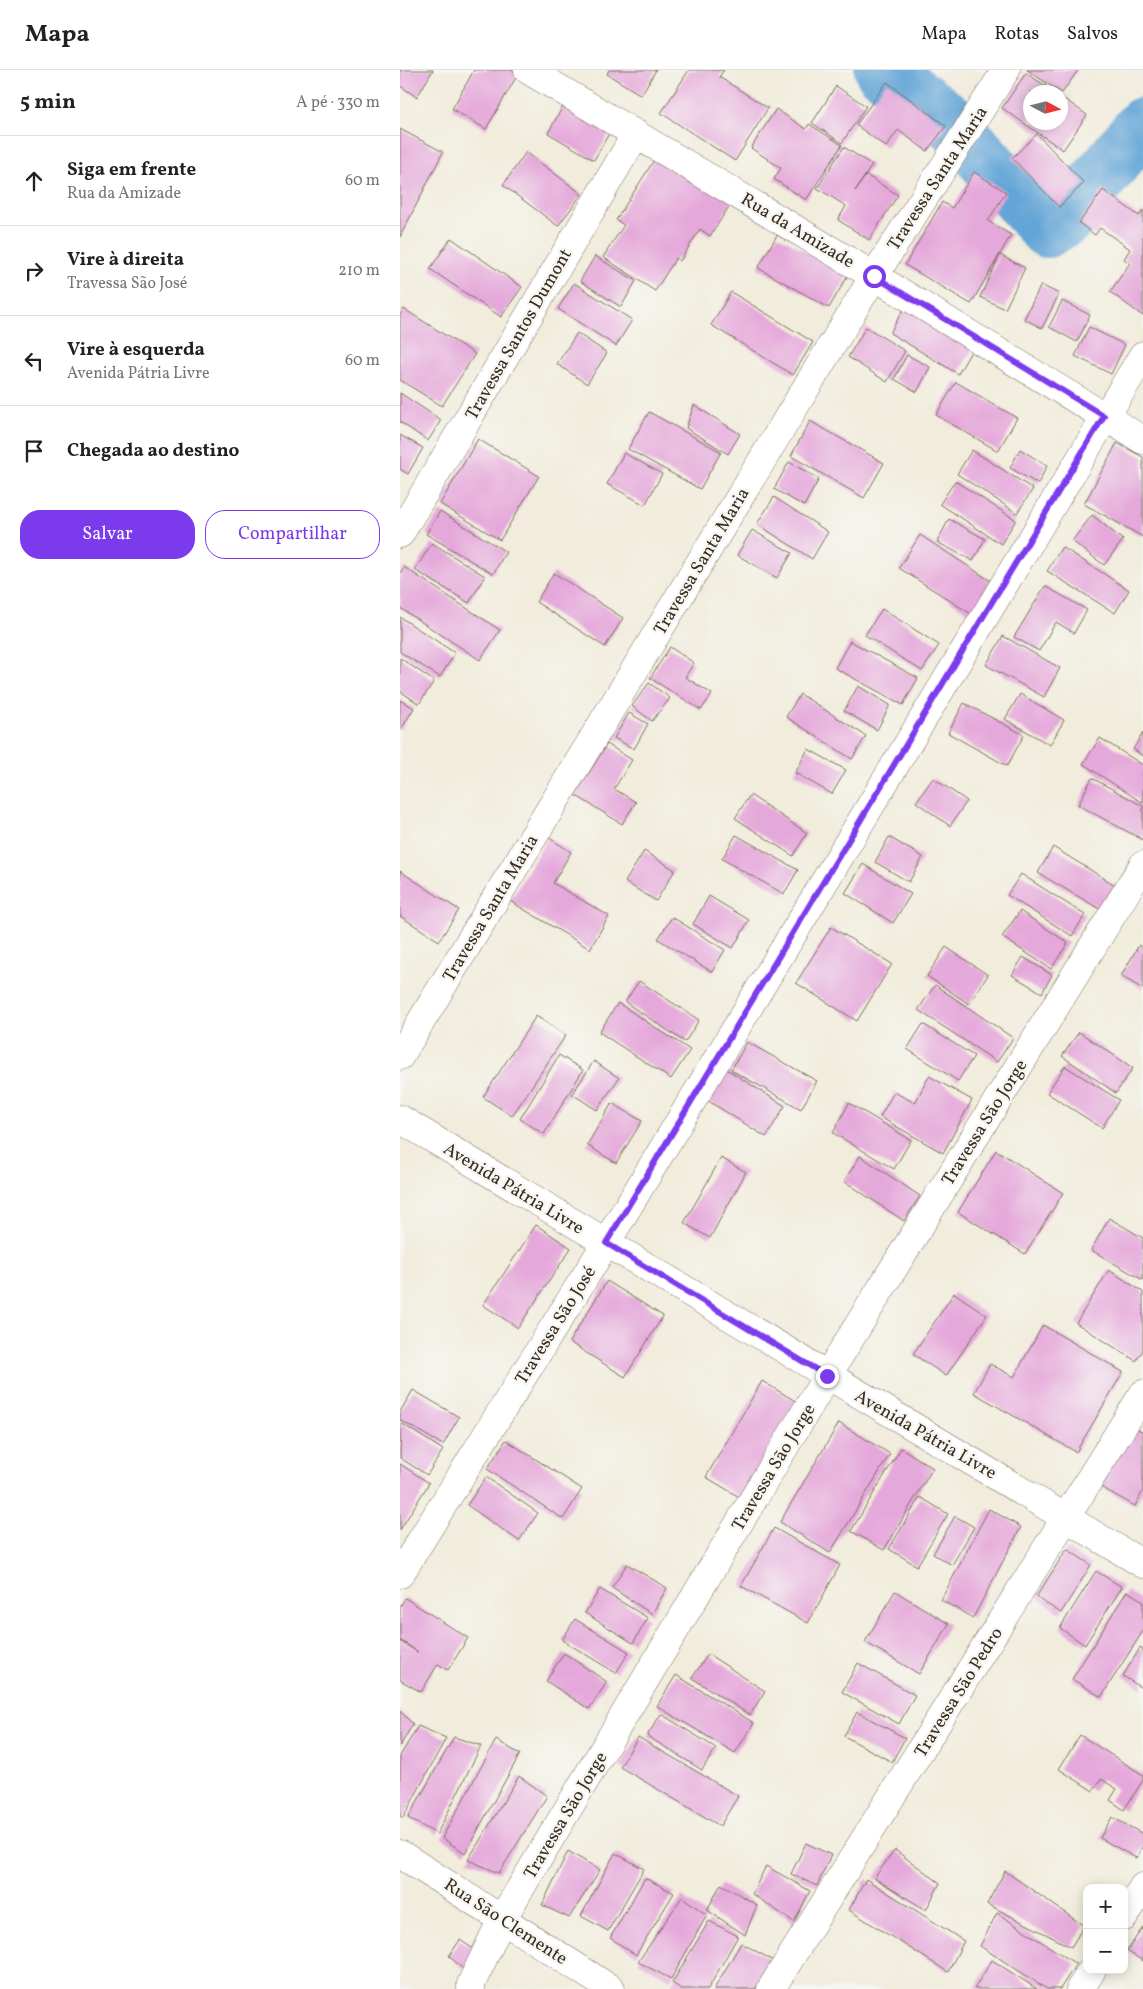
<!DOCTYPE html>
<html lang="pt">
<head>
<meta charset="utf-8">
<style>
  :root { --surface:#fff; --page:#f6f6f6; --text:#202124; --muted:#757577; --line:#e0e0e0; --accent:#7c3aed }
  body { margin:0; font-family:Vollkorn,serif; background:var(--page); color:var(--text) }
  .controls { position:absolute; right:15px; bottom:15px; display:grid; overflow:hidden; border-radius:10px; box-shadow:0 2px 12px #0003 }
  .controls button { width:45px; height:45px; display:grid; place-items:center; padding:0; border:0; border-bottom:1px solid var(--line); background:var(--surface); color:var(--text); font:25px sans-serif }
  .compass { position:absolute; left:623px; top:15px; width:45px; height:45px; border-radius:50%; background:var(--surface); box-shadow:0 2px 12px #0003; rotate:97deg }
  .stop { position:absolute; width:15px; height:15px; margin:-11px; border:4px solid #7c3aed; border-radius:50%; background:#fff }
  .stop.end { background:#7c3aed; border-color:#fff; box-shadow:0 1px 5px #0008 }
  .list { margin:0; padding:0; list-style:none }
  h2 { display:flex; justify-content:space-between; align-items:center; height:65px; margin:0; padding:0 20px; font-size:21px }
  h2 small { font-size:16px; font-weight:400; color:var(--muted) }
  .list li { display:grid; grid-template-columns:32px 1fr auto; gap:15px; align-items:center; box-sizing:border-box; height:90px; padding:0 20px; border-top:1px solid var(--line) }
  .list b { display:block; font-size:19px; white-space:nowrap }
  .list p { margin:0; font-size:16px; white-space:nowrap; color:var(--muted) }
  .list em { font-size:16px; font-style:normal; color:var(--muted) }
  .actions { display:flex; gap:10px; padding:15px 20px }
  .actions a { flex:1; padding:11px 0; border:1px solid var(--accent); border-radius:20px; text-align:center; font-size:18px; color:var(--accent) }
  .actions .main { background:var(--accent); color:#fff }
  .icon { flex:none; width:28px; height:28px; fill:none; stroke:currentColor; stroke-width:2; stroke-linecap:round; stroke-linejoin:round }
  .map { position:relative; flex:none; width:743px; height:1919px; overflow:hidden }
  header { display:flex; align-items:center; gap:30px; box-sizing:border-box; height:70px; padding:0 25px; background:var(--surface); border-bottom:1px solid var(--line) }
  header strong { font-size:24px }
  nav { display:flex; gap:28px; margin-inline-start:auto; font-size:18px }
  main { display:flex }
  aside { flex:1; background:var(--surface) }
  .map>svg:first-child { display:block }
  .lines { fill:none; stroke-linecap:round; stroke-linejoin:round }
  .river { stroke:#64a5d7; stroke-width:56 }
  .building { fill:#e5a8da }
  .minor-casing { stroke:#7b6e60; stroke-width:29 }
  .minor { stroke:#fff; stroke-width:28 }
  .route { stroke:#7c3aed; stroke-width:6 }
  .labels { text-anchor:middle; stroke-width:5; stroke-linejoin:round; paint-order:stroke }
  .street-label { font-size:18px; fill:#3b2a1e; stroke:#f6f6f2 }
</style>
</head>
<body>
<header>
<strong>Mapa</strong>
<nav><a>Mapa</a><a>Rotas</a><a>Salvos</a></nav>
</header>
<main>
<aside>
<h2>5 min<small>A pé · 330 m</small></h2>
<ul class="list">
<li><svg class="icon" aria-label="ahead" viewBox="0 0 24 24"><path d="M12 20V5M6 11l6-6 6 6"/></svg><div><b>Siga em frente</b><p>Rua da Amizade</p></div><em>60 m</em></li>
<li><svg class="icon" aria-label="right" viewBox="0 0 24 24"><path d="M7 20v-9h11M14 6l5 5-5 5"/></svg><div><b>Vire à direita</b><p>Travessa São José</p></div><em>210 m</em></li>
<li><svg class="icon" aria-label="left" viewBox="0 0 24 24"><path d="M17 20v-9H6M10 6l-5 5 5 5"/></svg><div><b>Vire à esquerda</b><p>Avenida Pátria Livre</p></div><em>60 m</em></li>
<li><svg class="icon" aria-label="arrive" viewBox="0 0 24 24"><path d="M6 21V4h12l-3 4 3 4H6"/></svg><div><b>Chegada ao destino</b></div></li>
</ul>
<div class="actions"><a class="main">Salvar</a><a>Compartilhar</a></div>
</aside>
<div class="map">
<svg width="743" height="1919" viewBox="0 0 743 1919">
  <rect width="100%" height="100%" fill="#f6f6f2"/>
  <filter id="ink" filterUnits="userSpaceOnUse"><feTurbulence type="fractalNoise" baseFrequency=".02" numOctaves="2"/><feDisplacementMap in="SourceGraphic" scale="10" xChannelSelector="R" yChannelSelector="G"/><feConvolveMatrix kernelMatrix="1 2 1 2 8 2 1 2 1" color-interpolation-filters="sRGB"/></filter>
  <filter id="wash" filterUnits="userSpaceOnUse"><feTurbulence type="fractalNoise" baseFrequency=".0096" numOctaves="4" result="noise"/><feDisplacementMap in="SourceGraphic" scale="20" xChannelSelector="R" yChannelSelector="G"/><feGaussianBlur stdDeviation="1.12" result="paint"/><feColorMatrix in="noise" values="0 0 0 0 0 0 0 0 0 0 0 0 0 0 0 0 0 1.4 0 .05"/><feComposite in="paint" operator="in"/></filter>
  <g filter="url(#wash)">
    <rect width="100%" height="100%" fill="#f1ecdb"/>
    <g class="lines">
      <!-- river -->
      <path class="river" d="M 482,0 L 550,51 L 647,160 L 667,148 L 743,55"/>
    </g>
    <g id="blocks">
      <!-- building -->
      <path class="building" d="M 0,0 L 33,0 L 17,27 L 0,16 Z
        M 74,0 L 111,0 L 118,4 L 86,59 L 52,39 Z
        M 209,0 L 256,0 L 241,25 L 207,4 Z
        M 289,0 L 324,0 L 319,7 L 368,38 L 335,91 L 261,43 Z
        M 627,0 L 678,0 L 662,23 Z
        M 626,3 L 655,22 L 630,22 L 630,52 L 660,52 L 660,26 L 687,45 L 663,80 L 602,38 Z
        M 487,12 L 546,56 L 527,81 L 498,60 L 486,77 L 456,55 Z
        M 436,16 L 466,36 L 442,73 L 412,53 Z
        M 166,31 L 212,58 L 194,90 L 148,63 Z
        M 376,39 L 406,59 L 409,54 L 442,75 L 406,130 L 374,109 L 381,98 L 351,78 Z
        M 0,59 L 43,82 L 0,167 Z
        M 637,64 L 684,113 L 659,137 L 612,88 Z
        M 444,77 L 472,95 L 455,121 L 466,105 L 498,125 L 469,170 L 438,150 L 446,136 L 417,118 Z
        M 126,82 L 182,124 L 158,156 L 103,115 Z
        M 258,84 L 332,132 L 310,166 L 300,159 L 280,191 L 276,188 L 255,221 L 203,187 L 224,155 L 216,150 Z
        M 574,102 L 606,122 L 588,151 L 611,165 L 571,234 L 505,195 L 542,132 L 552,138 Z
        M 703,120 L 739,146 L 743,140 L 743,246 L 710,222 L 730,193 L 724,189 L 730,179 L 700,158 L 695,165 L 679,153 Z
        M 377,165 L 448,205 L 429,238 L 358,198 Z
        M 51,168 L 122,217 L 101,247 L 30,199 Z
        M 600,185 L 625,198 L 605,239 L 580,227 Z
        M 195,186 L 236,211 L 221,237 L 180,211 Z
        M 174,213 L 232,250 L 216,276 L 158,239 Z
        M 641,215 L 659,224 L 642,258 L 624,249 Z
        M 331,222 L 413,272 L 393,305 L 311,255 Z
        M 662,231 L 690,245 L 677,272 L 649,257 Z
        M 507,233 L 576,273 L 558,304 L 490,263 Z
        M 4,239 L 75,284 L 42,336 L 0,310 L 0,245 Z
        M 466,257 L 505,281 L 487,312 L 448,287 Z
        M 689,257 L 725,275 L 711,304 L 675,286 Z
        M 177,263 L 207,283 L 187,314 L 157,294 Z
        M 507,285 L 530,297 L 517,322 L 494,309 Z
        M 556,312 L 617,348 L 598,381 L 536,345 Z
        M 0,323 L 41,350 L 28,371 L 0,352 Z
        M 294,335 L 340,364 L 328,384 L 286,358 Z
        M 249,342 L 321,382 L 300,419 L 228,379 Z
        M 410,351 L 484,393 L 464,428 L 391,386 Z
        M 0,365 L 23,378 L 8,404 L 0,399 Z
        M 78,369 L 139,406 L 100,470 L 40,434 Z
        M 717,373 L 743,387 L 743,467 L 684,434 Z
        M 620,379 L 647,396 L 638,414 L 610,398 Z
        M 572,380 L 633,419 L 617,443 L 557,404 Z
        M 224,383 L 262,404 L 245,435 L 207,414 Z
        M 389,392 L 419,409 L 404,436 L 374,419 Z
        M 555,411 L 616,450 L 601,474 L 540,434 Z
        M 374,427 L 428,462 L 412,489 L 357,454 Z
        M 40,441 L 106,482 L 93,504 L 26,464 Z
        M 692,445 L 723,470 L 704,495 L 672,471 Z
        M 549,449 L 585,469 L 573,491 L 537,472 Z
        M 352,460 L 392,483 L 377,508 L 337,485 Z
        M 520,465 L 591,511 L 571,544 L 499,498 Z
        M 32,473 L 85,506 L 69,533 L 15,500 Z
        M 662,477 L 729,520 L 715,543 L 647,501 Z
        M 4,497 L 100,560 L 80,590 L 0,538 L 0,503 Z
        M 154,503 L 223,548 L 205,577 L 136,532 Z
        M 645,516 L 687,540 L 674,563 L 656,552 L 639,581 L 614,567 Z
        M 482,539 L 539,575 L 522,601 L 465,565 Z
        M 0,547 L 55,583 L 40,607 L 0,582 Z
        M 603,566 L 660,598 L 644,627 L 586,595 Z
        M 450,571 L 518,608 L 503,635 L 435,598 Z
        M 270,577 L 294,593 L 285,607 L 312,624 L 301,640 L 250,608 Z
        M 0,588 L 34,611 L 19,634 L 0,621 Z
        M 249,613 L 270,628 L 252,651 L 232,636 Z
        M 458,616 L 490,635 L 477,660 L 444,641 Z
        M 400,624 L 466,666 L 452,689 L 386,647 Z
        M 620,624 L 664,650 L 650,675 L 605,649 Z
        M 0,630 L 14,638 L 0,661 Z
        M 564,633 L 624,665 L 607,696 L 548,663 Z
        M 229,643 L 248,654 L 234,679 L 214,668 Z
        M 743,663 L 743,686 L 733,679 Z
        M 700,668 L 743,695 L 743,733 L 683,694 Z
        M 207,674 L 232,690 L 214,719 L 236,732 L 222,754 L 175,725 Z
        M 408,679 L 446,700 L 432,724 L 395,703 Z
        M 533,708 L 567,731 L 550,756 L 516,732 Z
        M 692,708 L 743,736 L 743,770 L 678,735 Z
        M 350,725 L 407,763 L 393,786 L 335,748 Z
        M 336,765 L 398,800 L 384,824 L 322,789 Z
        M 148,767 L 171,782 L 153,813 L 209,846 L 190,879 L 110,831 Z
        M 489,767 L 523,787 L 509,812 L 475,792 Z
        M 653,777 L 718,817 L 703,841 L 638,803 Z
        M 244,781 L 275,800 L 256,831 L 225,812 Z
        M 463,794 L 511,824 L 493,853 L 445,823 Z
        M 0,801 L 59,840 L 39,871 L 0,846 Z
        M 621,804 L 685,845 L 672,866 L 607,825 Z
        M 309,826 L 349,850 L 333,878 L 293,854 Z
        M 620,841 L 668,873 L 651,899 L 602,867 Z
        M 272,847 L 325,880 L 312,902 L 258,869 Z
        M 431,857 L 492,894 L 457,951 L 396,913 Z
        M 739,875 L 743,878 L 743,919 L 721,906 Z
        M 546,877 L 588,905 L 569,934 L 527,906 Z
        M 623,887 L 652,905 L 642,923 L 612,905 Z
        M 239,911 L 299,950 L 285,972 L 225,932 Z
        M 535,915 L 613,968 L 597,992 L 518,940 Z
        M 218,933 L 290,980 L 271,1009 L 199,962 Z
        M 136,946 L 166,965 L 112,1046 L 83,1027 Z
        M 523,954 L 574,986 L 558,1011 L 507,979 Z
        M 679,962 L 733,998 L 716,1023 L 662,986 Z
        M 347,972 L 417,1011 L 401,1039 L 331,1000 Z
        M 159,985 L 183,1000 L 144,1064 L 120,1049 Z
        M 194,991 L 219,1008 L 197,1040 L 172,1024 Z
        M 665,996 L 719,1030 L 702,1058 L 647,1023 Z
        M 326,999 L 385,1036 L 366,1067 L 307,1030 Z
        M 529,1006 L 572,1030 L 543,1083 L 480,1047 L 494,1022 L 515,1033 Z
        M 212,1033 L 242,1051 L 216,1093 L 187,1075 Z
        M 449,1033 L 511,1070 L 494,1099 L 433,1063 Z
        M 596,1080 L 663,1123 L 625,1184 L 558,1142 Z
        M 460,1086 L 520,1126 L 504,1151 L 444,1111 Z
        M 321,1088 L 346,1102 L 310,1168 L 284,1153 Z
        M 709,1148 L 743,1168 L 743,1210 L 691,1180 Z
        M 136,1155 L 171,1178 L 118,1258 L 83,1235 Z
        M 709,1200 L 743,1222 L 743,1280 L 736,1291 L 676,1253 Z
        M 207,1211 L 263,1246 L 225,1307 L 169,1272 Z
        M 554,1223 L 587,1245 L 546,1306 L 513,1284 Z
        M 643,1255 L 723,1302 L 676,1382 L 574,1323 L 590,1294 L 614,1307 Z
        M 362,1311 L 397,1332 L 341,1428 L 306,1407 Z
        M 13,1320 L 59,1347 L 43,1375 L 0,1350 L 0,1342 Z
        M 1,1353 L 43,1380 L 27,1405 L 0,1388 Z
        M 439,1353 L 490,1384 L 430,1483 L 380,1452 Z
        M 731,1355 L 743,1362 L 743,1421 L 735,1436 L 697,1415 Z
        M 106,1370 L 182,1419 L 163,1449 L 87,1399 Z
        M 501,1378 L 533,1398 L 484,1480 L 451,1461 Z
        M 0,1394 L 29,1413 L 0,1460 Z
        M 86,1407 L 138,1443 L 119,1471 L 67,1435 Z
        M 520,1427 L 548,1444 L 517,1496 L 489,1479 Z
        M 589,1439 L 621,1457 L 573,1548 L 541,1530 Z
        M 555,1446 L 574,1457 L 552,1495 L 533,1484 Z
        M 374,1458 L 440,1495 L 408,1553 L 341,1516 Z
        M 667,1479 L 691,1495 L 661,1543 L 636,1527 Z
        M 227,1494 L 267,1518 L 252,1544 L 212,1518 Z
        M 696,1501 L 722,1517 L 685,1575 L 660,1558 Z
        M 200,1519 L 248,1548 L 233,1573 L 185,1543 Z
        M 495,1521 L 549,1554 L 519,1604 L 465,1572 Z
        M 727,1521 L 743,1531 L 743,1561 L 701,1627 L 672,1609 Z
        M 5,1528 L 68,1568 L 48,1600 L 38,1594 L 21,1622 L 0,1610 L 0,1571 L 18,1582 L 0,1570 L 0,1537 Z
        M 175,1549 L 229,1582 L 216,1603 L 162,1570 Z
        M 740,1578 L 743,1580 L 743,1619 L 723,1606 Z
        M 164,1583 L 207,1612 L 189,1639 L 146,1611 Z
        M 308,1584 L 365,1621 L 350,1645 L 292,1608 Z
        M 458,1593 L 515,1625 L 499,1654 L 442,1622 Z
        M 276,1605 L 354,1653 L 335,1683 L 257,1636 Z
        M 0,1641 L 13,1654 L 0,1676 Z
        M 457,1642 L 505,1668 L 492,1692 L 444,1666 Z
        M 261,1644 L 316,1678 L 302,1700 L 247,1666 Z
        M 18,1656 L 46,1668 L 3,1748 L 0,1746 L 0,1686 Z
        M 680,1665 L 743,1705 L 743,1710 L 724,1740 L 710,1730 L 717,1719 L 701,1709 L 693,1721 L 659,1699 Z
        M 54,1667 L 81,1676 L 37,1764 L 8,1748 Z
        M 238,1667 L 338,1726 L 320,1756 L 220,1697 Z
        M 96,1670 L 120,1684 L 65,1783 L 42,1768 Z
        M 119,1706 L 147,1726 L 99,1803 L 68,1790 Z
        M 712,1747 L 743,1764 L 743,1776 L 736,1788 L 700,1768 Z
        M 406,1773 L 431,1785 L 417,1816 L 391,1804 Z
        M 495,1780 L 540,1813 L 526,1840 L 474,1808 Z
        M 168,1781 L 200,1800 L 169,1848 L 142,1835 Z
        M 215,1783 L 244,1799 L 208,1861 L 181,1846 Z
        M 366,1796 L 410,1821 L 394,1852 L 352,1824 Z
        M 605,1801 L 684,1856 L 671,1877 L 587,1834 Z
        M 245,1808 L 274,1823 L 236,1885 L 210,1868 Z
        M 466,1809 L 564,1871 L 548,1902 L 449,1840 Z
        M 321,1814 L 357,1835 L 345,1865 L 307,1840 Z
        M 282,1827 L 307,1845 L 271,1909 L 238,1892 Z
        M 597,1843 L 676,1894 L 660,1919 L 647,1919 L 580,1876 Z
        M 309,1851 L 338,1866 L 308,1919 L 281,1919 L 272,1913 Z
        M 743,1857 L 743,1891 L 727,1881 Z
        M 60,1870 L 75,1880 L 63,1899 L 49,1886 Z
        M 341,1873 L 374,1891 L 355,1919 L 314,1919 Z
        M 592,1890 L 637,1919 L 574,1919 Z"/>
    </g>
  </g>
  <g filter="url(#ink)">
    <use href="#blocks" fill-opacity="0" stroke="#7b6e60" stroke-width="1"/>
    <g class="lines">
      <defs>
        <path id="minor" d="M 128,0 L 474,206 L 743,370
          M 0,464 L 236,64
          M 0,986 L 474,206 L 606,0
          M 0,1049 L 743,1494
          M 0,1504 L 206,1173 L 743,285
          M 0,1784 L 211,1919
          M 724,1847 L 743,1817
          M 71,1919 L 71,1914 L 102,1849 L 427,1306 L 743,795
          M 371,1919 L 743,1324
          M 680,1919 L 692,1900"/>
      </defs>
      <!-- minor casing -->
      <use href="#minor" class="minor-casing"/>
      <!-- minor -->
      <use href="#minor" class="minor"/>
    </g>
  </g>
  <g class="lines" filter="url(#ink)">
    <!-- route -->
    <path class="route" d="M 427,1306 L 206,1173 L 704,346 L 474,206"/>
  </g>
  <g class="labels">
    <!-- street labels -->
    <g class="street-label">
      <text transform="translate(537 108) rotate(-57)" y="6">Travessa Santa Maria</text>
      <text transform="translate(398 160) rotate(31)" y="6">Rua da Amizade</text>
      <text transform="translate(118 264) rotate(-60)" y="6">Travessa Santos Dumont</text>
      <text transform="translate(301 491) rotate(-59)" y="6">Travessa Santa Maria</text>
      <text transform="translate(90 838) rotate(-59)" y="6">Travessa Santa Maria</text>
      <text transform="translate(584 1052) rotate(-58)" y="6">Travessa São Jorge</text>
      <text transform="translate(114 1118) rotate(31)" y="6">Avenida Pátria Livre</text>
      <text transform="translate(155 1255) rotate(-58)" y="6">Travessa São José</text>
      <text transform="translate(526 1364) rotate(30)" y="6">Avenida Pátria Livre</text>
      <text transform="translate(373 1397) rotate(-59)" y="6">Travessa São Jorge</text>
      <text transform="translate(558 1622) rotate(-58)" y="6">Travessa São Pedro</text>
      <text transform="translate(165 1745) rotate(-59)" y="6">Travessa São Jorge</text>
      <text transform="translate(106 1851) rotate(33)" y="6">Rua São Clemente</text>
    </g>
  </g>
</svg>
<div class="controls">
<button>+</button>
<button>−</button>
</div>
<svg class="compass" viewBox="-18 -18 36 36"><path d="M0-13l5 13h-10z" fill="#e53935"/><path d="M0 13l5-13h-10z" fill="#757577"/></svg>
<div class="stop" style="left:474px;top:206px"></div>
<div class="stop end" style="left:427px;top:1306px"></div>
</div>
</main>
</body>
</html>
